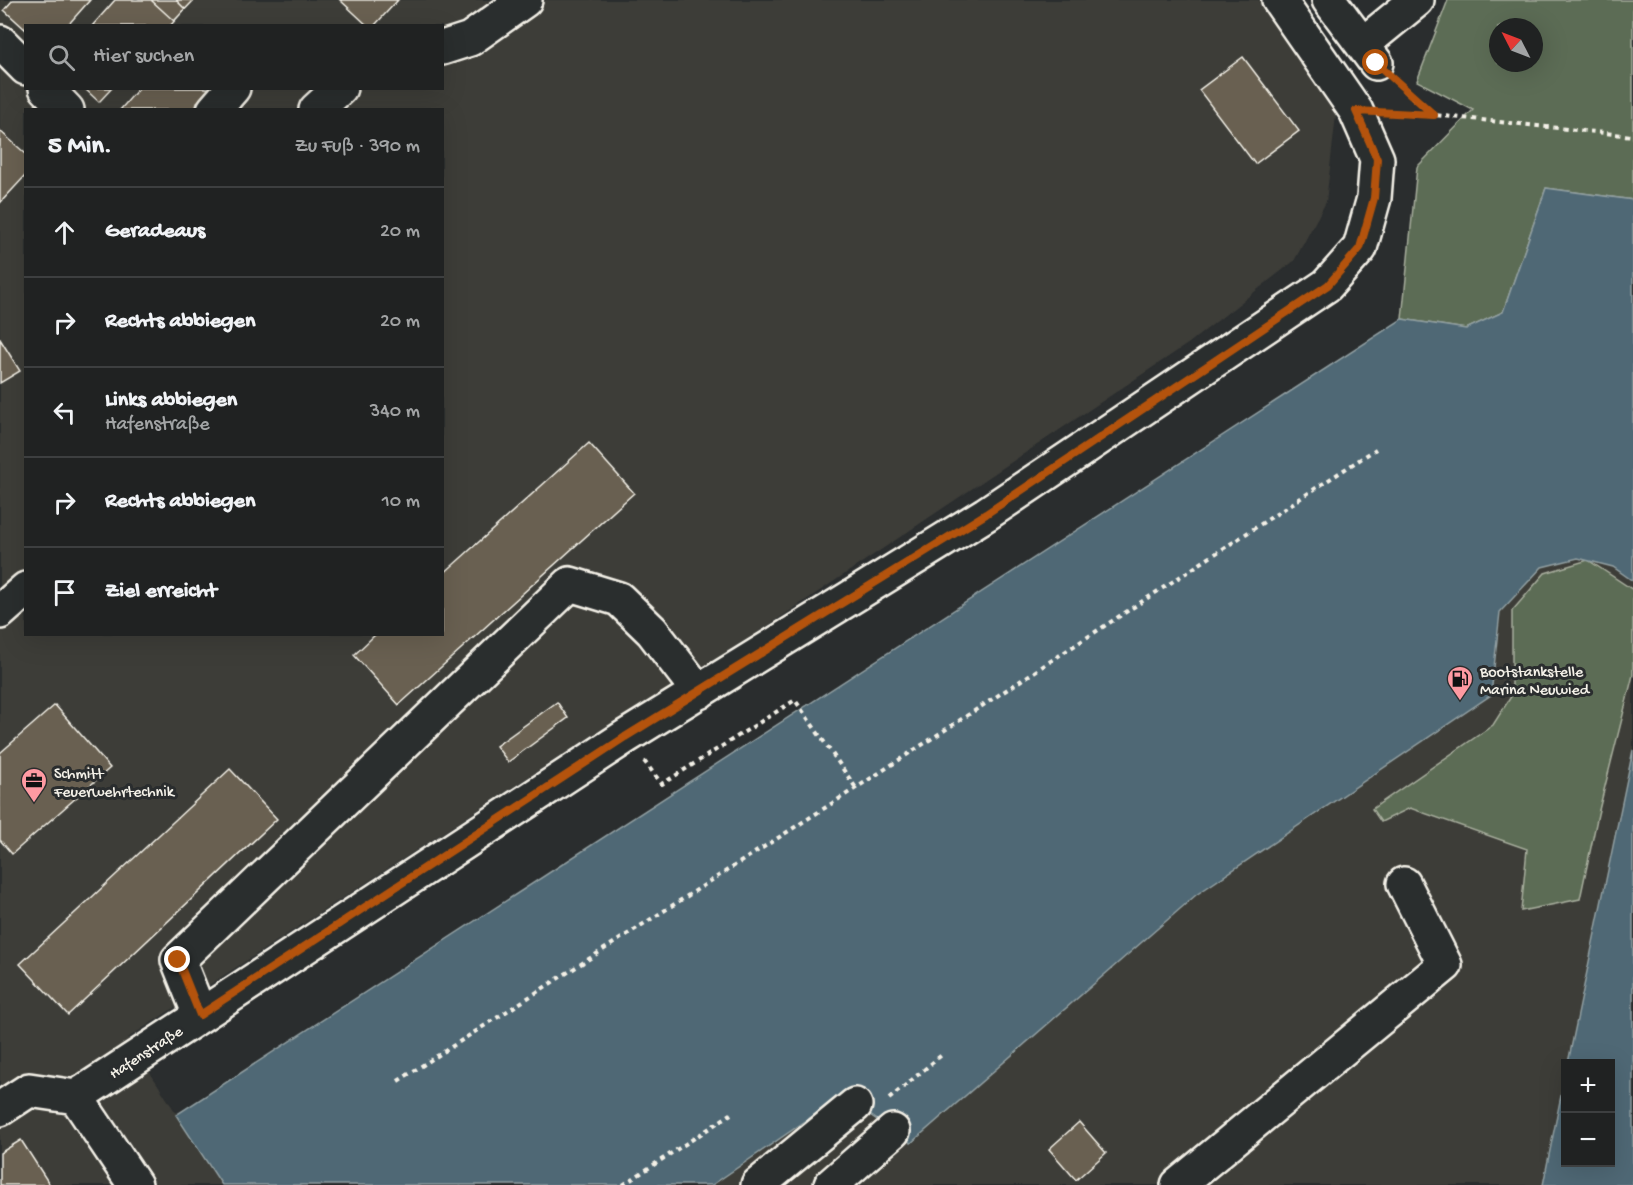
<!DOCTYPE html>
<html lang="de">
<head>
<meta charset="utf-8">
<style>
  :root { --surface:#202222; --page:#2d2f2f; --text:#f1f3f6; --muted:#a2a4a5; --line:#3d3f40 }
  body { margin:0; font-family:"Gochi Hand",sans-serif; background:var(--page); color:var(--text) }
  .controls { position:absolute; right:18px; bottom:18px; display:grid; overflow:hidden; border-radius:0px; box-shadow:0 6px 24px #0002 }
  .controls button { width:54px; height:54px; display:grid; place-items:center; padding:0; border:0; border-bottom:2px solid var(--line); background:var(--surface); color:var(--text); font:30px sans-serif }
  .compass { position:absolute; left:1489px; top:18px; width:54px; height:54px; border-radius:50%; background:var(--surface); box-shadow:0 6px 24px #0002; rotate:312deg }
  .stop { position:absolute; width:18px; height:18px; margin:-14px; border:4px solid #b45309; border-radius:50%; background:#fff }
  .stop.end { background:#b45309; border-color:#fff; box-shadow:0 2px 6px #0008 }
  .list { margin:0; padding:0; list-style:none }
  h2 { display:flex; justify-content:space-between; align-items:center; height:78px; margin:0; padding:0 24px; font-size:26px }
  h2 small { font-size:20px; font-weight:400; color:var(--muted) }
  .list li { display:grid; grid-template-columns:39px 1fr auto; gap:18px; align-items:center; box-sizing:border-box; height:90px; padding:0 24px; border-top:2px solid var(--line) }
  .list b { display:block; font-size:22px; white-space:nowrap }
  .list p { margin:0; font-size:20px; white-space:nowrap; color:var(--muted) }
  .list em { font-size:20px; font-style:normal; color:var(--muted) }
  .icon { flex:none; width:33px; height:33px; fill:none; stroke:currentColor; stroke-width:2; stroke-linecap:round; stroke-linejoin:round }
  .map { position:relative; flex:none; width:1633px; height:1185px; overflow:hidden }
  .search { position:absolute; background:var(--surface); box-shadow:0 6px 24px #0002; left:24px; top:24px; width:420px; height:66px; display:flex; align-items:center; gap:15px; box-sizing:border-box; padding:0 21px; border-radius:0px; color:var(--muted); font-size:22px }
  .panel { position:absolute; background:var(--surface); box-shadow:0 6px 24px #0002; left:24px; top:108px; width:420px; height:528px; border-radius:0px }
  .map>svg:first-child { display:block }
  .built { fill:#3d3d38; fill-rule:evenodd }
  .green { fill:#5c6c54; stroke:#a8ae9e; stroke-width:1.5; fill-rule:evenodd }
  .water { fill:#4f6874; stroke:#919fa2; stroke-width:1.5 }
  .building { fill:#696151; stroke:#f4f1e8; stroke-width:1.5 }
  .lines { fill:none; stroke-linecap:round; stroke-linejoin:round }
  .minor-casing { stroke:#f4f1e8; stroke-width:38 }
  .path { stroke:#f4f1e8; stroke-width:4; stroke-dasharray:4.5 4.5; stroke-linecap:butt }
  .minor { stroke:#2a2d2e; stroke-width:33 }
  .route { stroke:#b45309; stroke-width:8 }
  .labels { text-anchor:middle; stroke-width:6; stroke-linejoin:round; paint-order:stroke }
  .poi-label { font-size:16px; fill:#f4f1e8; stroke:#2a2d2e; text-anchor:start }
  .street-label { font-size:16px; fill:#f4f1e8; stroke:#2a2d2e }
</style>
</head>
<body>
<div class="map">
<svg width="1633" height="1185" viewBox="0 0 1633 1185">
  <rect width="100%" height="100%" fill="#2a2d2e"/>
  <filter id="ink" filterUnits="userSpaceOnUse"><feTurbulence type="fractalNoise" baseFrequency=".0167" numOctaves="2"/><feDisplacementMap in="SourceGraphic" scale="12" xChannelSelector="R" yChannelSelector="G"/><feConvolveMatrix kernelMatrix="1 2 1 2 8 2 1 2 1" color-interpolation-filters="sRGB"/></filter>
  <g filter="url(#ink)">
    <!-- built -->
    <path class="built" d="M 0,0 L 1259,0 L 1336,115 L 1326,202 L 1294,261 L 1189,343 L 757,633 L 596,733 L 128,1038 L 222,1185 L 0,1185 ZM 26,26 L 442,26 L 442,88 L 26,88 ZM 26,110 L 442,110 L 442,634 L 26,634 Z
      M 1578,558 L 1613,567 L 1633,581 L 1633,750 L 1568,1063 L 1566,1064 L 1565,1076 L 1543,1185 L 712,1185 L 842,1096 L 911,1142 L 1196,895 L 1491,695 L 1500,612 L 1542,567 Z"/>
    <!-- green -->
    <path class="green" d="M 1448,0 L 1633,0 L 1633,200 L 1546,188 L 1503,312 L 1466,329 L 1402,319 L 1417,167 L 1473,110 L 1417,81 ZM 1498,27 L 1534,27 L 1534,63 L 1498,63 Z
      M 1588,560 L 1633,590 L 1633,675 L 1598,814 L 1580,899 L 1521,911 L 1527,849 L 1410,808 L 1381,822 L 1372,809 L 1493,725 L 1512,695 L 1512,611 L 1545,573 Z"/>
    <!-- water -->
    <path class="water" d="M 1546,188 L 1633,200 L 1633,581 L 1613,567 L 1578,558 L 1542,567 L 1500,612 L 1491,695 L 1196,895 L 911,1143 L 842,1096 L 712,1185 L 222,1185 L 176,1115 L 1402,319 L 1466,329 L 1503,312 Z
      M 1633,750 L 1633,1185 L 1543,1185 L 1565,1076 L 1566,1162 L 1610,1162 L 1610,1064 L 1568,1063 Z"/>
    <!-- building -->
    <path class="building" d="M 13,0 L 90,0 L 67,26 L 26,26 L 26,30 L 4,10 Z
      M 115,0 L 176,0 L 185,9 L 170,26 L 92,26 Z
      M 151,0 L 194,0 L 174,21 Z
      M 340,0 L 398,0 L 374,26 L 368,26 Z
      M 1243,57 L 1299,131 L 1255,164 L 1199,90 Z
      M 84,88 L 112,88 L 99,102 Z
      M 139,88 L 218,88 L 198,110 L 120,110 Z
      M 0,131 L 26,154 L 26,175 L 0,203 Z
      M 0,339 L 20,371 L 0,383 Z
      M 589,443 L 634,493 L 399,705 L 354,655 L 376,634 L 442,634 L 442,575 Z
      M 557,702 L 568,718 L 508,762 L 496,746 Z
      M 55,705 L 110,768 L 12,854 L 0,840 L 0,753 Z
      M 230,769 L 277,819 L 68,1015 L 20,964 Z
      M 1079,1122 L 1106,1153 L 1076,1180 L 1049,1149 Z
      M 21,1140 L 50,1185 L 0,1185 L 0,1153 Z"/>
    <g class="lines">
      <defs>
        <path id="minor" d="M 1329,0 L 1376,63
          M 0,42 L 26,68
          M 1363,44 L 1417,0
          M 442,48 L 470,39 L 525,0
          M 46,88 L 67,110
          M 214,110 L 233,88
          M 316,110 L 340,88
          M 0,612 L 26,589
          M 200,1015 L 178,960 L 570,584 L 619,599 L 652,631 L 699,692
          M 0,1109 L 29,1090 L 76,1097
          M 135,1185 L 76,1097 L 625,737 L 986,514 L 1327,285 L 1360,248 L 1374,198 L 1377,159 L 1356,111 L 1279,0
          M 758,1185 L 855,1105
          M 831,1185 L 893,1131
          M 1178,1185 L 1445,965 L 1404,884"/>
      </defs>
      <!-- minor casing -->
      <use href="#minor" class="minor-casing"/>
      <!-- path -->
      <path class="path" d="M 1399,84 L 1434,115
        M 1392,113 L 1434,115 L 1633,136
        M 644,761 L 662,784 L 795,700 L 856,788
        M 398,1081 L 856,788 L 1376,449
        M 889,1099 L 944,1053
        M 623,1185 L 731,1114"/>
      <!-- minor -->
      <use href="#minor" class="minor"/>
    </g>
  </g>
  <g class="lines" filter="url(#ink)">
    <!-- route -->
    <path class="route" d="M 178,960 L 200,1015 L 625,737 L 986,514 L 1328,285 L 1360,248 L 1374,198 L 1377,159 L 1356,111 L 1434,115 L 1376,63"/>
  </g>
  <!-- icons -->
  <defs>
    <symbol id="fuel-pin" viewBox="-11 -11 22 30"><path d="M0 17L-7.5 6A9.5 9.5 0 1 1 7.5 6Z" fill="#ff9aa2" stroke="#2a2d2e"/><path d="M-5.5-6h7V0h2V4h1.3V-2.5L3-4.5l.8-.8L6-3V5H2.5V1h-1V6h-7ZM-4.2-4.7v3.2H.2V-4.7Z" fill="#111"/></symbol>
    <symbol id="office-pin" viewBox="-11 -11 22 30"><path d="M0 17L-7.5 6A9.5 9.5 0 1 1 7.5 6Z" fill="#ff9aa2" stroke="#2a2d2e"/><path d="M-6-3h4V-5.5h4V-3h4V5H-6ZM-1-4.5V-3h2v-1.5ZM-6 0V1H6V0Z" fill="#111"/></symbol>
  </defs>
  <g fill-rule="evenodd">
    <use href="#fuel-pin" x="1445" y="664" width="30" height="40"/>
    <use href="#office-pin" x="19" y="766" width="30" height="40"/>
  </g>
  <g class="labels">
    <!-- poi labels -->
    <g class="poi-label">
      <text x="1480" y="676">Bootstankstelle<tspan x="1480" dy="18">Marina Neuwied</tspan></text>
      <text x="54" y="778">Schmitt<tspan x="54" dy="18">Feuerwehrtechnik</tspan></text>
    </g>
    <!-- street labels -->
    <g class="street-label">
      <text transform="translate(145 1051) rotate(-33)" y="6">Hafenstraße</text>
    </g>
  </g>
</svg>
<div class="controls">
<button>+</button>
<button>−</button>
</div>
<svg class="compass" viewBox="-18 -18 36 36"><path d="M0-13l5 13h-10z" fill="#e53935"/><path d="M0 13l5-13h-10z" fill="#a2a4a5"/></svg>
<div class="stop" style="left:1376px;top:63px"></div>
<div class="stop end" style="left:178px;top:960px"></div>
<div class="search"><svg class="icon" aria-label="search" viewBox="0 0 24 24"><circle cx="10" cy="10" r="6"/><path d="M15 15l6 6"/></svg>Hier suchen</div>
<section class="panel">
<h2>5 Min.<small>Zu Fuß · 390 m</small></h2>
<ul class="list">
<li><svg class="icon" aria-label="ahead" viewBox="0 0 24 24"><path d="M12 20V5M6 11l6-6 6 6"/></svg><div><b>Geradeaus</b></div><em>20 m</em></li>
<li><svg class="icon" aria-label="right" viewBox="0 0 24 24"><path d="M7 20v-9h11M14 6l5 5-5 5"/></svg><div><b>Rechts abbiegen</b></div><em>20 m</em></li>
<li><svg class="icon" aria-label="left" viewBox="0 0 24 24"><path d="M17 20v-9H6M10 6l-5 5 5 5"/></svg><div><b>Links abbiegen</b><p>Hafenstraße</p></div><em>340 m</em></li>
<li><svg class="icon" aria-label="right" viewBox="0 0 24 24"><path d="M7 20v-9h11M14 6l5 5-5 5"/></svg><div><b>Rechts abbiegen</b></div><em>10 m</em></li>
<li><svg class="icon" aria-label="arrive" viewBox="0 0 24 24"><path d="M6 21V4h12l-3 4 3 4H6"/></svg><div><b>Ziel erreicht</b></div></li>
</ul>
</section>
</div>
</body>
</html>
